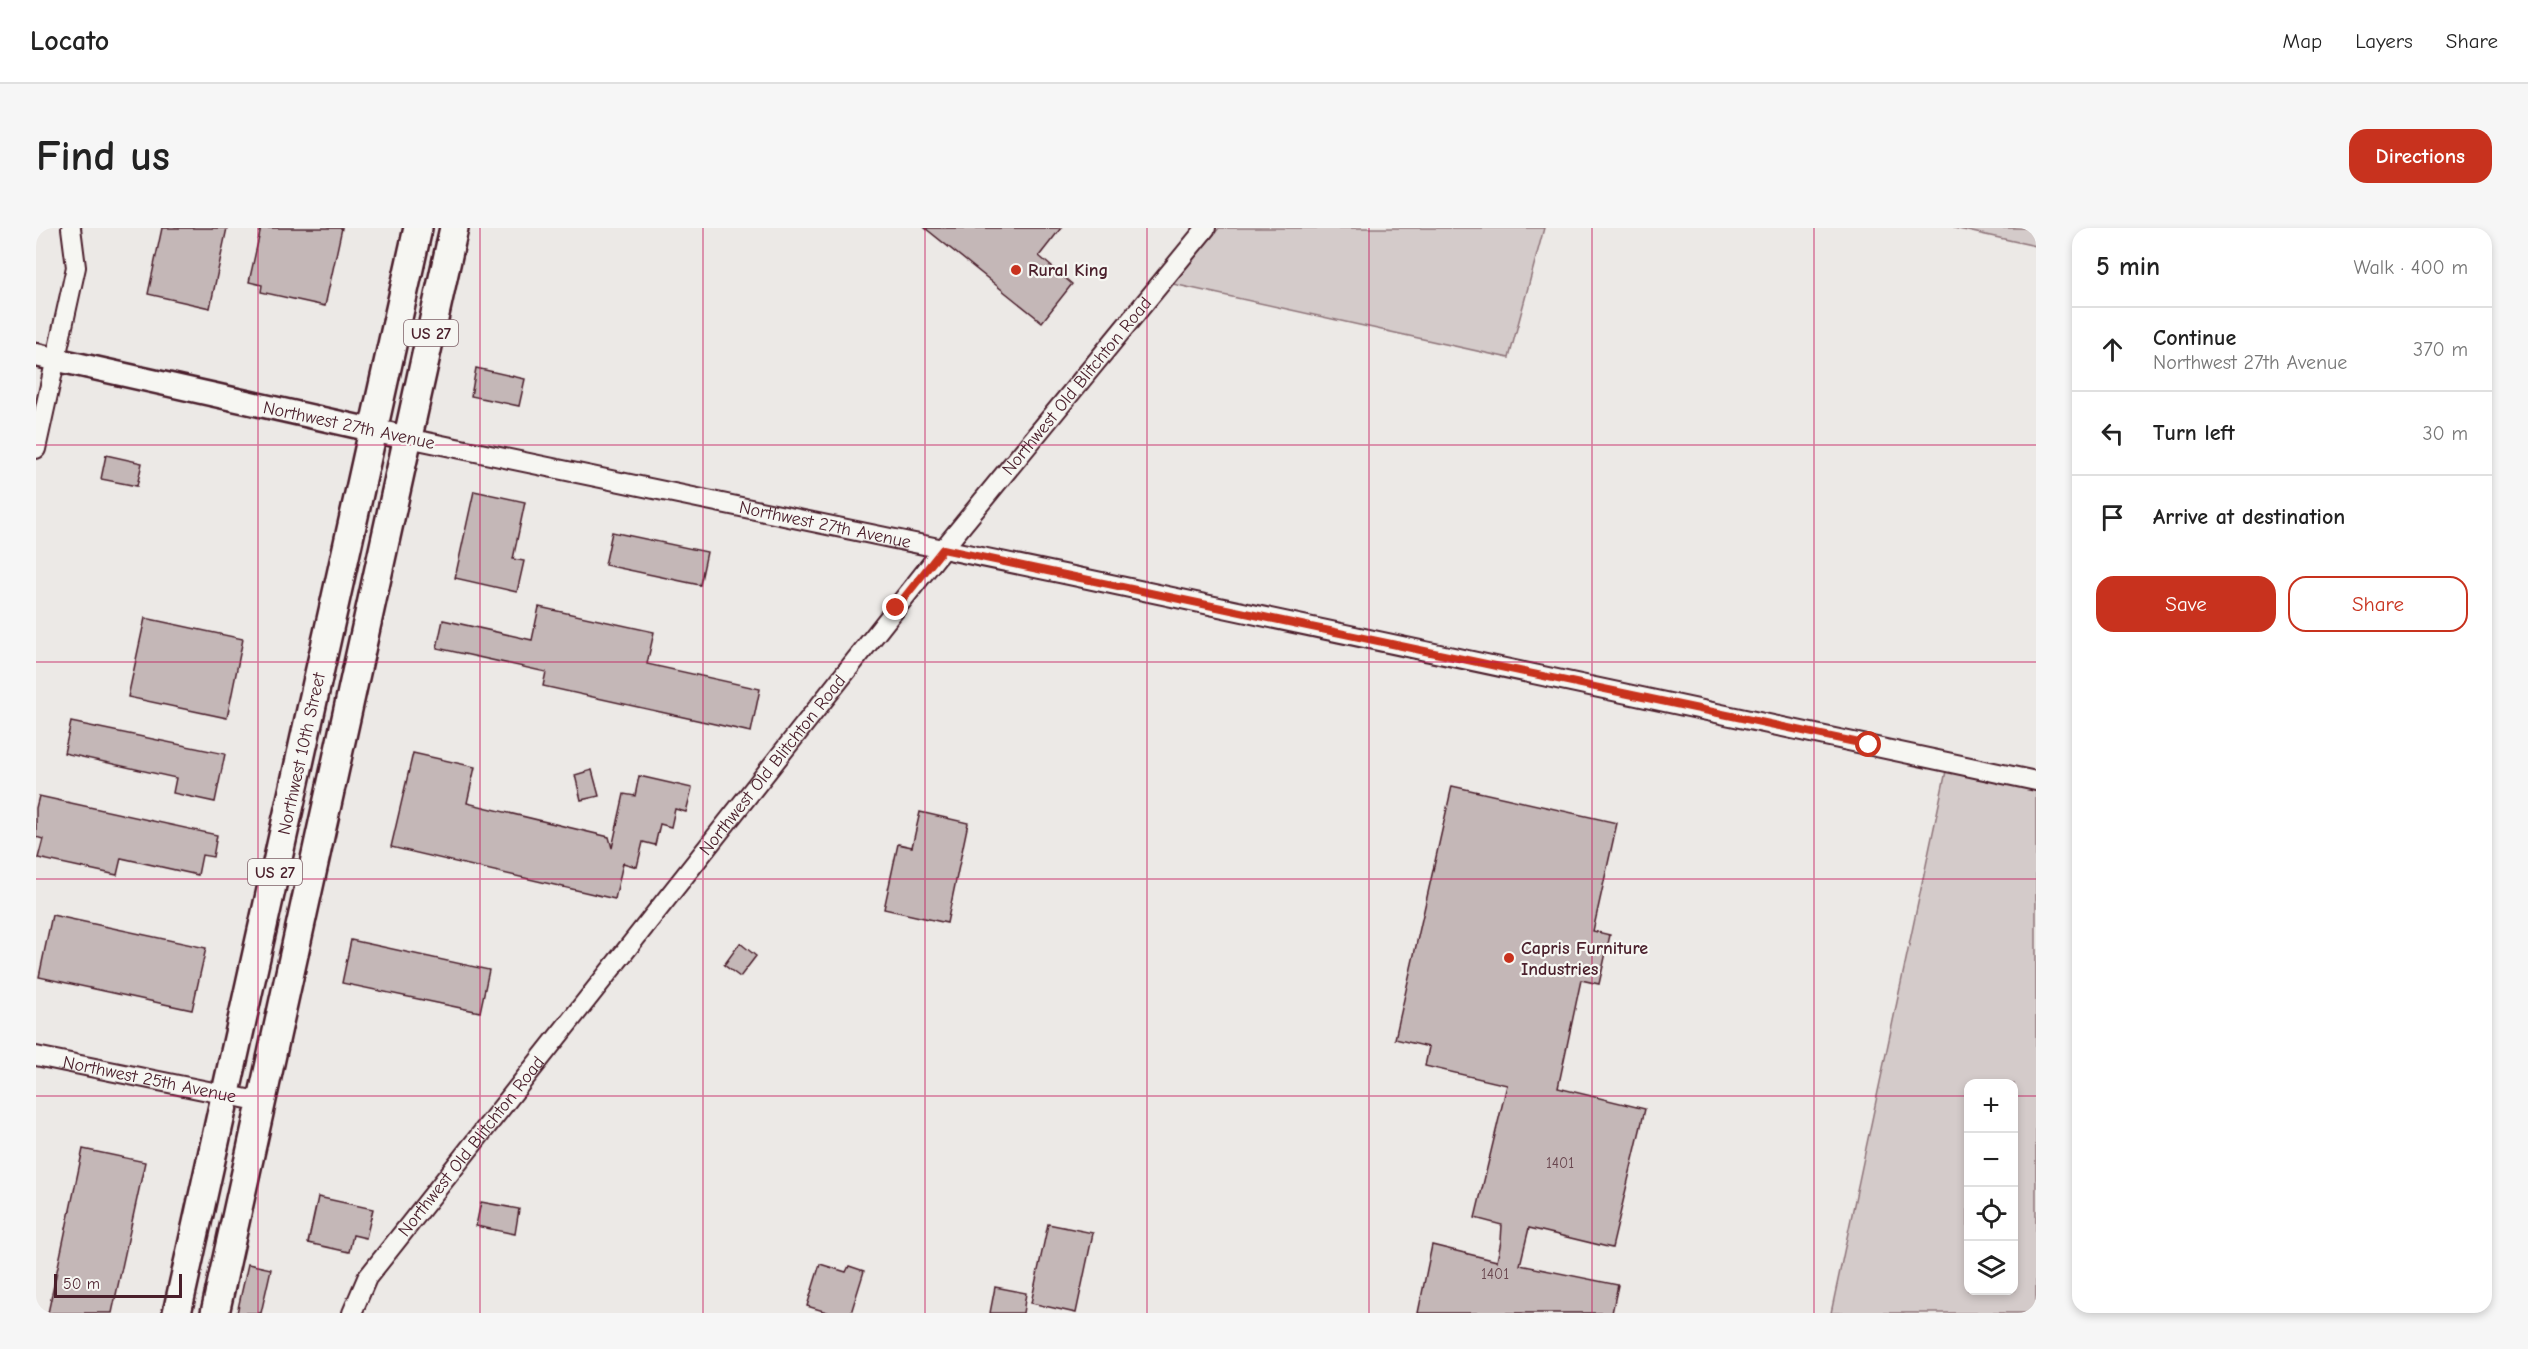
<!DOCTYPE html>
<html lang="en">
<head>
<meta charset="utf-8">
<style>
  :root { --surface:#fff; --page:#f6f6f6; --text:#222; --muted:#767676; --line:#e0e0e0; --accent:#c8321e }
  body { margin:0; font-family:"Comic Neue",sans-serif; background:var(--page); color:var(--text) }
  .controls { position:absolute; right:18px; bottom:18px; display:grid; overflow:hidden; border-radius:12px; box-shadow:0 3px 9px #0003 }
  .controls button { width:54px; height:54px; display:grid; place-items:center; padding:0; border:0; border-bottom:2px solid var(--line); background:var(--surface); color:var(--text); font:30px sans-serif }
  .scale { position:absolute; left:18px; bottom:15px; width:128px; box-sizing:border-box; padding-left:6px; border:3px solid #4a1f2b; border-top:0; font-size:16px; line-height:21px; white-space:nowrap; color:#4a1f2b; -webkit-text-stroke:4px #f6f6f2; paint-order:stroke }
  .stop { position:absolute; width:18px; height:18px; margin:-14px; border:4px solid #c8321e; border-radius:50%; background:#fff }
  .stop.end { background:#c8321e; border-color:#fff; box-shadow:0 2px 6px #0008 }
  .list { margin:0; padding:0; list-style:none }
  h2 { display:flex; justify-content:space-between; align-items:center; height:78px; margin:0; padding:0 24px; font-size:26px }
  h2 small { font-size:20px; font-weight:400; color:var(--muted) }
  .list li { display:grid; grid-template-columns:39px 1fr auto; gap:18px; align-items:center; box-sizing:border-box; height:84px; padding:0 24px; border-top:2px solid var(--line) }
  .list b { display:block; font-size:22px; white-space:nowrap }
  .list p { margin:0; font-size:20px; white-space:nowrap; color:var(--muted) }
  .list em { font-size:20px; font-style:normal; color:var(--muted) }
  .actions { display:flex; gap:12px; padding:18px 24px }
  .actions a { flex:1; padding:14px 0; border:2px solid var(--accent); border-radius:18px; text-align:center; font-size:21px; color:var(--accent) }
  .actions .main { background:var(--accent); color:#fff }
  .icon { flex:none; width:33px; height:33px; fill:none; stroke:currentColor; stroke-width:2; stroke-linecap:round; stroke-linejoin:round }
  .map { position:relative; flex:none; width:2000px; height:1085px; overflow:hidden; border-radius:18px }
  header { display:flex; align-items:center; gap:36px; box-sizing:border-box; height:84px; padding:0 30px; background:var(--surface); border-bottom:2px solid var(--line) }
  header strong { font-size:28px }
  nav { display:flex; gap:33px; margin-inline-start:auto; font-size:21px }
  .intro { display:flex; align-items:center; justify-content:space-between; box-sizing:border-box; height:144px; padding:0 36px }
  h1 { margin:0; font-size:42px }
  .button { padding:15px 27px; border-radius:18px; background:var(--accent); color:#fff; font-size:21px; font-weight:700 }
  main { display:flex; gap:36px; padding:0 36px }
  aside { flex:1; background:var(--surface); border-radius:18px; box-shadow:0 3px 9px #0003 }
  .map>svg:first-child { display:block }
  .green { fill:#d4cbca; stroke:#8f757a; stroke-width:1.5; fill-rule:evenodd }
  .building { fill:#c4b7b7; stroke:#4a1f2b; stroke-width:1.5 }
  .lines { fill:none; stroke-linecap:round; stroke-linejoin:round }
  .minor-casing { stroke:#4a1f2b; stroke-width:22 }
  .major-casing { stroke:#4a1f2b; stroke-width:27 }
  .highway-casing { stroke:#4a1f2b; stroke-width:32 }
  .minor { stroke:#f6f6f2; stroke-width:18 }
  .major { stroke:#f6f6f2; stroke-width:22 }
  .highway { stroke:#f6f6f2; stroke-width:27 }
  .route { stroke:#c8321e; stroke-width:8 }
  .grid { fill:none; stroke:#c2185b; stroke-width:1.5; stroke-opacity:0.55 }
  .poi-dot { fill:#c8321e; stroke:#f6f6f2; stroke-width:2 }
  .labels { text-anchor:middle; stroke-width:4.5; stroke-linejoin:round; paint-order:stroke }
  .number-label { font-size:15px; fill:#68454e }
  .shield { fill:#f6f6f2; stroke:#7e6067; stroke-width:1.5 }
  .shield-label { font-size:16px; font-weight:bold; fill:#4a1f2b }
  .poi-label { font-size:18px; font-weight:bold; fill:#4a1f2b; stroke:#f6f6f2; text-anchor:start }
  .street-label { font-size:18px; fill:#4a1f2b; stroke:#f6f6f2 }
</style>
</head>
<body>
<header>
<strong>Locato</strong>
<nav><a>Map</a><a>Layers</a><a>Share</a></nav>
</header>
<div class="intro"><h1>Find us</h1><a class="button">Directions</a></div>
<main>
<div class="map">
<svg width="2000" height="1085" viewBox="0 0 2000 1085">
  <rect width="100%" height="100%" fill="#ece9e6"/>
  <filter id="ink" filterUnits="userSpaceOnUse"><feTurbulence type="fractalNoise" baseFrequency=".0167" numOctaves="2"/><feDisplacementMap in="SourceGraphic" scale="12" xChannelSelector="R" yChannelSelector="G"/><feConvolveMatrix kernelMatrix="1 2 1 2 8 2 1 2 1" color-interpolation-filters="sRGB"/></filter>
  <g filter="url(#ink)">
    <!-- green -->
    <path class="green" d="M 1183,0 L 1508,0 L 1473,130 L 1137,56 Z
      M 1918,0 L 2000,0 L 2000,18 Z
      M 1910,543 L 2000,562 L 2000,1085 L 1795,1085 ZM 1932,856 L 1978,856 L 1978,1062 L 1932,1062 Z"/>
    <!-- building -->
    <path class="building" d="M 126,0 L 191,0 L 174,80 L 112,66 Z
      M 225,0 L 306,0 L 289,78 L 225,64 L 226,57 L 213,54 Z
      M 889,0 L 1025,0 L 1003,28 L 1036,56 L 1006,94 Z
      M 440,140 L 489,151 L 483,178 L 435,168 Z
      M 70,227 L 106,235 L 101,258 L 65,251 Z
      M 438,263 L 489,274 L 477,331 L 488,333 L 481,364 L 419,350 Z
      M 576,304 L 671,324 L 664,357 L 569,337 Z
      M 503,379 L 618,404 L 611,436 L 724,461 L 715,504 L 507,458 L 510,444 L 401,420 L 407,392 L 496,412 Z
      M 109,390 L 207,411 L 191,490 L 92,469 Z
      M 35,494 L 189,526 L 179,574 L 137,565 L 140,550 L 28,525 Z
      M 377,525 L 439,539 L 431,575 L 573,609 L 576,620 L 588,566 L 599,568 L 603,548 L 656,560 L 650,584 L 639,581 L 635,599 L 624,596 L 619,617 L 607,614 L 601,639 L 587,635 L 579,671 L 355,619 Z
      M 556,542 L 563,568 L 545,572 L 539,547 Z
      M 1416,558 L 1581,595 L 1557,703 L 1574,707 L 1563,756 L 1545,752 L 1522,860 L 1609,881 L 1576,1020 L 1493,1000 L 1484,1037 L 1582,1057 L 1576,1085 L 1382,1085 L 1396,1017 L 1461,1033 L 1465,1013 L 1466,997 L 1439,990 L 1471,857 L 1389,838 L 1393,819 L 1359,811 Z
      M 3,568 L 181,607 L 177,629 L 166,627 L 162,647 L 85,630 L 81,647 L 2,630 L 7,611 L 0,609 L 0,580 Z
      M 884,584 L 932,595 L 911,695 L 848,681 L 862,616 L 876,619 Z
      M 16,687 L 170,720 L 156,782 L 3,749 Z
      M 315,712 L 453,742 L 444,784 L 306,755 Z
      M 704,715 L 720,728 L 704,749 L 688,737 Z
      M 47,921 L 109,934 L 76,1085 L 12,1085 Z
      M 282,969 L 337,981 L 330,1010 L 317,1007 L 313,1024 L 272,1015 Z
      M 445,974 L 483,981 L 479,1006 L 440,998 Z
      M 1012,996 L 1057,1005 L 1040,1085 L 995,1075 Z
      M 212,1036 L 235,1041 L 225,1085 L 201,1085 Z
      M 784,1036 L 810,1044 L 813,1038 L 828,1043 L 815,1085 L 794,1085 L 771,1078 Z
      M 959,1059 L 990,1065 L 987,1085 L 954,1085 Z"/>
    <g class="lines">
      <defs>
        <g id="minor">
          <path id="s1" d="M 372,210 L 1028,346 L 2000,553"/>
          <path d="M 0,221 L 40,39 L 35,0"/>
          <path id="s2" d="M 0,828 L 226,874"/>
          <path id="s3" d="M 316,1085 L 331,1050 L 907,321 L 1170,0"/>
        </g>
        <path id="major" d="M 0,127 L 372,210"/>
        <g id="highway">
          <path id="s4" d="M 141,1085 L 382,0"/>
          <path d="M 179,1085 L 418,0"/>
        </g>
      </defs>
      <!-- minor casing -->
      <use href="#minor" class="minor-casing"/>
      <!-- major casing -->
      <use href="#major" class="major-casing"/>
      <!-- highway casing -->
      <use href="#highway" class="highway-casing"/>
      <!-- minor -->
      <use href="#minor" class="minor"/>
      <!-- major -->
      <use href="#major" class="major"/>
      <!-- highway -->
      <use href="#highway" class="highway"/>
    </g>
  </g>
  <g class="lines" filter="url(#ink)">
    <!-- route -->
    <path class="route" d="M 860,380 L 907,321 L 1833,517"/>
  </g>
  <!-- grid -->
  <path class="grid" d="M 222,0 L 222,1085M 444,0 L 444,1085M 667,0 L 667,1085M 889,0 L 889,1085M 1111,0 L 1111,1085M 1333,0 L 1333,1085M 1556,0 L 1556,1085M 1778,0 L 1778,1085M 0,217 L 2000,217M 0,434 L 2000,434M 0,651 L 2000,651M 0,868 L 1932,868M 1978,868 L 2000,868"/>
  <!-- markers -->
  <g class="poi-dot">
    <circle cx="980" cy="42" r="6"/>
    <circle cx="1473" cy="730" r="6"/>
  </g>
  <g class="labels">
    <!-- number labels -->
    <g class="number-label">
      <text x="1524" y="940">1401</text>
      <text x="1459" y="1051">1401</text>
    </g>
    <!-- shield labels -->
    <g class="shield">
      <rect x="368" y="92" width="54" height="26" rx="4.5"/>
      <rect x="212" y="631" width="54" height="26" rx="4.5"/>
    </g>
    <g class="shield-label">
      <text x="395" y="111">US 27</text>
      <text x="239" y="650">US 27</text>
    </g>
    <!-- poi labels -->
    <g class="poi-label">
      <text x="992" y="48">Rural King</text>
      <text x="1485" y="726">Capris Furniture<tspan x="1485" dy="21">Industries</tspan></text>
    </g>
    <!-- street labels -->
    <g class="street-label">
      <text dy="6" stroke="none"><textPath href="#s3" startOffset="1178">Northwest Old Blitchton Road</textPath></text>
      <text transform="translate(313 197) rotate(12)" y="6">Northwest 27th Avenue</text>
      <text dy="6" stroke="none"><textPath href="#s1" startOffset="426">Northwest 27th Avenue</textPath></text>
      <text dy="6" stroke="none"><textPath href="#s4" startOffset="573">Northwest 10th Street</textPath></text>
      <text dy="6" stroke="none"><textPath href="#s3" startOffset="692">Northwest Old Blitchton Road</textPath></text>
      <text dy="6" stroke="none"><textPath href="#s2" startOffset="116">Northwest 25th Avenue</textPath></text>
      <text dy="6" stroke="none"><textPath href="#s3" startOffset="206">Northwest Old Blitchton Road</textPath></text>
    </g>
  </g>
</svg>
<div class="controls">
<button>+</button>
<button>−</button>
<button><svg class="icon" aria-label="locate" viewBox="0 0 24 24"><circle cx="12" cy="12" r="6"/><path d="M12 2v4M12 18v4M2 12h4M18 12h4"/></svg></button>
<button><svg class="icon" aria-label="layers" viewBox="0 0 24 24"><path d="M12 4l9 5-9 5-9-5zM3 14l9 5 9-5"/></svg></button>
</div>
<div class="scale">50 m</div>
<div class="stop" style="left:1833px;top:517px"></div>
<div class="stop end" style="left:860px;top:380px"></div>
</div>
<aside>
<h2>5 min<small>Walk · 400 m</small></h2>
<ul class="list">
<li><svg class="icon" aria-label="ahead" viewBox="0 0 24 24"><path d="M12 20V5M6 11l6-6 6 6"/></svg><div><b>Continue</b><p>Northwest 27th Avenue</p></div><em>370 m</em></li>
<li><svg class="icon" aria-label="left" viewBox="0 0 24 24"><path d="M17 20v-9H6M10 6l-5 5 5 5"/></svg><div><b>Turn left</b></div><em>30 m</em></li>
<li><svg class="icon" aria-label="arrive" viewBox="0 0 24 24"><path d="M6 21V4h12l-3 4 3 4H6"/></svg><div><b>Arrive at destination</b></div></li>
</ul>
<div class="actions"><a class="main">Save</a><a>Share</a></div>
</aside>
</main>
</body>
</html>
